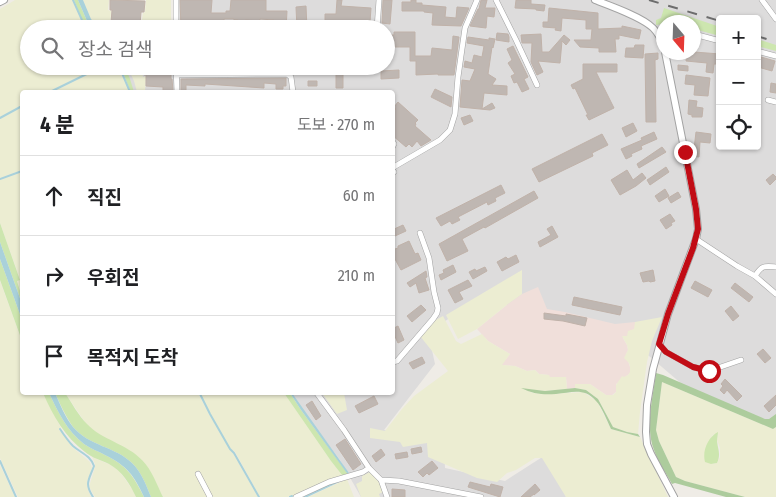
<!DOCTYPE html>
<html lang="ko">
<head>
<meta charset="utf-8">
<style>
  :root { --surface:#fff; --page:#f6f6f6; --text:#202124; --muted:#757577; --line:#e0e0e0 }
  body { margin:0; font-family:"Fira Sans Condensed","Noto Sans KR",sans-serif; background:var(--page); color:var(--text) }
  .controls { position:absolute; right:15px; top:15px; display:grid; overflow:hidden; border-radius:5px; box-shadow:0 1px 4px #0004 }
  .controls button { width:45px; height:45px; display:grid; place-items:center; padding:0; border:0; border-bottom:1px solid var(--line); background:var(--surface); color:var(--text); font:25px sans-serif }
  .compass { position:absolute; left:656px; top:15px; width:45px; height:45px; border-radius:50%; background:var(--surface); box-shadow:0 1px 4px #0004; rotate:161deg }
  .stop { position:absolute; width:15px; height:15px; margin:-11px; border:4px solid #c10c15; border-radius:50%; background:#fff }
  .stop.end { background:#c10c15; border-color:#fff; box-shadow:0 1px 5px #0008 }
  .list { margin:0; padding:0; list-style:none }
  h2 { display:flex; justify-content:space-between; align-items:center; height:65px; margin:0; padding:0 20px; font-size:21px }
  h2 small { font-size:16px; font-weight:400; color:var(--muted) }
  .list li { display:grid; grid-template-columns:32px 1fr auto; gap:15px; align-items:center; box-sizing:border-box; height:80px; padding:0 20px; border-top:1px solid var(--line) }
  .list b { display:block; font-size:19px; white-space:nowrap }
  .list em { font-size:16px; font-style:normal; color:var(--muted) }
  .icon { flex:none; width:28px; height:28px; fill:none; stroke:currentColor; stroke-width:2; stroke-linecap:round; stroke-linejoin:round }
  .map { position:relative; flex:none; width:776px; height:497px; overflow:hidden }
  .search { position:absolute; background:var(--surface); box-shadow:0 1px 4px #0004; left:20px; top:20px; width:375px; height:55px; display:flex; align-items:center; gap:12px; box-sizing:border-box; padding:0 18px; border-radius:28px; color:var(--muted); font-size:19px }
  .panel { position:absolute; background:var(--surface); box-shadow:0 1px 4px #0004; left:20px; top:90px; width:375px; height:305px; border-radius:5px }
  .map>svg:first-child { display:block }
  .residential { fill:#dddcdc; fill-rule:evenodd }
  .military { fill:#f0dfda }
  .farmland { fill:#ecedd2; fill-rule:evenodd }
  .grass { fill:#cde6af }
  .forest { fill:#adcc9d }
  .water { fill:#a9d1da }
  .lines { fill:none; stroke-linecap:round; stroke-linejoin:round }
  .stream { stroke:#a9d1da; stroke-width:2 }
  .building { fill:#bfb7b2; stroke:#c0b2a9 }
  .minor-casing { stroke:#a3a3a3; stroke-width:6 }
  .tertiary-casing { stroke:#a3a3a3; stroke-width:8 }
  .minor { stroke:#fff; stroke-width:5 }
  .tertiary { stroke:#fff; stroke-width:6 }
  .rail { stroke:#6d6d6d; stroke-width:2; stroke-dasharray:10 10; stroke-linecap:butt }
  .route { stroke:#c10c15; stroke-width:6 }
</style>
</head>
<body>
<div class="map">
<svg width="776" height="497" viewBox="0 0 776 497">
  <rect width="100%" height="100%" fill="#efece6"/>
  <!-- residential -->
  <path class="residential" d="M 173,0 L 776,0 L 776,425 L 683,385 L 628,338 L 481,298 L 428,332 L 435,364 L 384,430 L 444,447 L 445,468 L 505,481 L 547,454 L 566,497 L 361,497 L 340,460 L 290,393 L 392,392 L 392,92 L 128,92 L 125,66 L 386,66 L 386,29 L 173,29 ZM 720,19 L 757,19 L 757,146 L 720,146 ZM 664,22 L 694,22 L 694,52 L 664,52 Z"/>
  <!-- military -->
  <path class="military" d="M 538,287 L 547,309 L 565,312 L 615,324 L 635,322 L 635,329 L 627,336 L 623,336 L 623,338 L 627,345 L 628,350 L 626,355 L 630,367 L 630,373 L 628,375 L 616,384 L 616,392 L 612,395 L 606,395 L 590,384 L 575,384 L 575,388 L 567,389 L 566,377 L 549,377 L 549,375 L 539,374 L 535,370 L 527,371 L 515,366 L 501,365 L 510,354 L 488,341 L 477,329 L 508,304 L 522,294 Z"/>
  <!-- farmland -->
  <path class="farmland" d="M 15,0 L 72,0 L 86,29 L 29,29 L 29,66 L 101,66 L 48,92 L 22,92 L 22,105 L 0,117 L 0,9 Z
    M 83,0 L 109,0 L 108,10 L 111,11 L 110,24 L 141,26 L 143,13 L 145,12 L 146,0 L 171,0 L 171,28 L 100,29 L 91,19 Z
    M 105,66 L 117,66 L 122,74 L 129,92 L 52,92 Z
    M 127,66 L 147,66 L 147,69 L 142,70 L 143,77 L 146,76 L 145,92 L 137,92 L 134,81 Z
    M 22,107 L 22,170 L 0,178 L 0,119 Z
    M 22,172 L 22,294 L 17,281 L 20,279 L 0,223 L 0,180 Z
    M 522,270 L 522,294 L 508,304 L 477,329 L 458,339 L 446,315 Z
    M 0,281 L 22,341 L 22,392 L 43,393 L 61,428 L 59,430 L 62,433 L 72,447 L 90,462 L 92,468 L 87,482 L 87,487 L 91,497 L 18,497 L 0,458 Z
    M 443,316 L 456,341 L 461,344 L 482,334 L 488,341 L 510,354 L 502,365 L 515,366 L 527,371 L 535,370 L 539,374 L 549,375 L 550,377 L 566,377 L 567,389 L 545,391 L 524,389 L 533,393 L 547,394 L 583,392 L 597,401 L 611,429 L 640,437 L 668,497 L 566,497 L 542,458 L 535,458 L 516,470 L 507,473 L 497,482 L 477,478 L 428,457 L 427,443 L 403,447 L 400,442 L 370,438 L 370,428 L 385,431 L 402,409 L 414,396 L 448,371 L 420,336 L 432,322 Z
    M 662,317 L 652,341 L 647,362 L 640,412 L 638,434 L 627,432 L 613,427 L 598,399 L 586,390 L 575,388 L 575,384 L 590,384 L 606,395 L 613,395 L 616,392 L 616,385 L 622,376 L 624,377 L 628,375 L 630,372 L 630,367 L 629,363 L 624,358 L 628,350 L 627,345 L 622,336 L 627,336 L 628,331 L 634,329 L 635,322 Z
    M 662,382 L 773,429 L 776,427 L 776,497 L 745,497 L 685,481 L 676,477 L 659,441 L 656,430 ZM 718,433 L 717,440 L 720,448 L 720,457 L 717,463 L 711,464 L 706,447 L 713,435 Z
    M 65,393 L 198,393 L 209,414 L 230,449 L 233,453 L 258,497 L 212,497 L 199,472 L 196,473 L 209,497 L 163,497 L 150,471 L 141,459 L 132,452 L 101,436 L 87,425 Z
    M 200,393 L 284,393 L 331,461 L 342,475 L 293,497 L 292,495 L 288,497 L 260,497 L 235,452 L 230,448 L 210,413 Z
    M 322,393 L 344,393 L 347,410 L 337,414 Z
    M 92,457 L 111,465 L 120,472 L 132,489 L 136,497 L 95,497 L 89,487 L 95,467 L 95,464 Z
    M 0,465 L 15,497 L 0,497 Z
    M 370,472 L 379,482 L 383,492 L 379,494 L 380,497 L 361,497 L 356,484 L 362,481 L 362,476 Z
    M 347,479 L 354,497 L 308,497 Z"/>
  <!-- grass -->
  <path class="grass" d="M 74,0 L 78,0 L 87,21 L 94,29 L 88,29 L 81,17 Z
    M 664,8 L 720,27 L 720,36 L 694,29 L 694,22 L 664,22 L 663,24 L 656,25 L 656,20 L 661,18 Z
    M 757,39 L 776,45 L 776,51 L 757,46 Z
    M 118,66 L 124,66 L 125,67 L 130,79 L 134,92 L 131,92 L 123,73 Z
    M 0,223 L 20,280 L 17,281 L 21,294 L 22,294 L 22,304 L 0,242 Z
    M 0,259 L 22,320 L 22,341 L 0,280 Z
    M 43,393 L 49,393 C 58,412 67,431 84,444 C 91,449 98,451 105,455 C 127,466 133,475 144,497 L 136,497 C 130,484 122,471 109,464 C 101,460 92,458 85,452 C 65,437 53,416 43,393 Z
    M 55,393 L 65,393 C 72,403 78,415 87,424 C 102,440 127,444 142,460 C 152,470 157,485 163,497 L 151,497 C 146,485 142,473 132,463 C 116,447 89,446 73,427 C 66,417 60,404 55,393 Z
    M 284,393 L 290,393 L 301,410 L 348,474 L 342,475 L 331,461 Z
    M 718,432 C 718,434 717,439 717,441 C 718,450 721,454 717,463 L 711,464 L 705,462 C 702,451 708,437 718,432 Z"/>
  <!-- forest -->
  <path class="forest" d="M 656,373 L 663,375 L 765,419 L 769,419 L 776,414 L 776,427 L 773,429 L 662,382 L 656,430 L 659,441 L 676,477 L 685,481 L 745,497 L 726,497 L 675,483 L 672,484 C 666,473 658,462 654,450 C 645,428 653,396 656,373 Z
    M 521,388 L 545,391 L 575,388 L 586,390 L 598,399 L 613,427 L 627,432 L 638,434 L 640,437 L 611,429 C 607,421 602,407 596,401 C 584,387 571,393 556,394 C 543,395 533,394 521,388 Z"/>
  <!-- water -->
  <path class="water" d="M 78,0 L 83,0 L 91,19 L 100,29 L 94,29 L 87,21 Z
    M 0,242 L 22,304 L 22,320 L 0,259 Z
    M 49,393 L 55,393 C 60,404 65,417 73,427 C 89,446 116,447 132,463 C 142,473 146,485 151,497 L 144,497 C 134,475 127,466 105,455 C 98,451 91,449 84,444 C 67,431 58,412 49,393 Z
    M 290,393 L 292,393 L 349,473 L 348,474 L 346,472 L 301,410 Z"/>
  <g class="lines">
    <!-- stream -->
    <path class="stream" d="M 73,0 L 86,29
      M 118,66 L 122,73 L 130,92
      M 50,92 L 103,66
      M 0,118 L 22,106
      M 0,179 L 22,171
      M 199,392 L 210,414 L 230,449 L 234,453 L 259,497
      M 60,429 C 64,435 68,441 73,446 C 81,453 91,456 94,466 C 89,480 84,483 93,497
      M 0,461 L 16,497
      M 290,497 L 292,496
      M 305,497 L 339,481"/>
  </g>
  <!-- building -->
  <path class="building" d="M 110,0 L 145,1 L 144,12 L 141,12 L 140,25 L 111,23 L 112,10 L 110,10 Z
    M 180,0 L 212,0 L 211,13 L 226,13 L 226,11 L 230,11 L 231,0 L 266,0 L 266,11 L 287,11 L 286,29 L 273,29 L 274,20 L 260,19 L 260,21 L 245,20 L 245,29 L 237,29 L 238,20 L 234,20 L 234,19 L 224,19 L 224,24 L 218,24 L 218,21 L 205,21 L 205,29 L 181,29 Z
    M 337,0 L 342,0 L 341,6 L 371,8 L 370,22 L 373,22 L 372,29 L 322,29 L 322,21 L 325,21 L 325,14 L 336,14 Z
    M 383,0 L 392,0 L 390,24 L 382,23 Z
    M 411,0 L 416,0 L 416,3 L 422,3 L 422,5 L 446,7 L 445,17 L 456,18 L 457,7 L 469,8 L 461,26 L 432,25 L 433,13 L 424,12 L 424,11 L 402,11 L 402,2 L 411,2 Z
    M 481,0 L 487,0 L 485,8 L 495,8 L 494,17 L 487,16 L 486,28 L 470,26 L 478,9 L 479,9 Z
    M 516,0 L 531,0 L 531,4 L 545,5 L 544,11 L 536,10 L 536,9 L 515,8 Z
    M 306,6 L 307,29 L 297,29 L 296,7 Z
    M 549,8 L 598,13 L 598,29 L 622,28 L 622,26 L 641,30 L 639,39 L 619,35 L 619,39 L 615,39 L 616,52 L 599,52 L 599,48 L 580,47 L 574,40 L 591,40 L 592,29 L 586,29 L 586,20 L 562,18 L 561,31 L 555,30 L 556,28 L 543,27 L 543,22 L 548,22 Z
    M 394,32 L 415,32 L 415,56 L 431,56 L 432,48 L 452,50 L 453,36 L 459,37 L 454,75 L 438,75 L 438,74 L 416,75 L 416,61 L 410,61 L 410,47 L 392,47 L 392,55 L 386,55 L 386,35 L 394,35 Z
    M 497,33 L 508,34 L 509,37 L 509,42 L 496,40 Z
    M 541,34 L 542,52 L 549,52 L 564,35 L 570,40 L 566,45 L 562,41 L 560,63 L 538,61 L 543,72 L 537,75 L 531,62 L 532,43 L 522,43 L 521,35 Z
    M 468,37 L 489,40 L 489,38 L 495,39 L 493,48 L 492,47 L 488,74 L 496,79 L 492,85 L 507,86 L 507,95 L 484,93 L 482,109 L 492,103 L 495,108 L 490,110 L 460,107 L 462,80 L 470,81 L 475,69 L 464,67 L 465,61 L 472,63 L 474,55 L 482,57 L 484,46 L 467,43 Z
    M 635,45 L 644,45 L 643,58 L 625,57 L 626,48 L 634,48 Z
    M 513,46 L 528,77 L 524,79 L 529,89 L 522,92 L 517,82 L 514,83 L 511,76 L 515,74 L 508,63 L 512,60 L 507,49 Z
    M 687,52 L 694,52 L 720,54 L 720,64 L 714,64 L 713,73 L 706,72 L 707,63 L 686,61 Z
    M 658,53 L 658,59 L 655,60 L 656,122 L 646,122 L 645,54 Z
    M 761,57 L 775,61 L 772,71 L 758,67 Z
    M 583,64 L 617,64 L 617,72 L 596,72 L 614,108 L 589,120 L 586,115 L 588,115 L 575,88 L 573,89 L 571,85 L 583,79 Z
    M 678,65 L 688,66 L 688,71 L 678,70 Z
    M 150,66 L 171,66 L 171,79 L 172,79 L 173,91 L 171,91 L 171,92 L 163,92 L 163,87 L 146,86 L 146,75 L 144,75 L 143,70 L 150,69 Z
    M 189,66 L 287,66 L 287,70 L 188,71 Z
    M 336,66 L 343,66 L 343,88 L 336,88 Z
    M 399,70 L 399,78 L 381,79 L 381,71 Z
    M 686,75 L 710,78 L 708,96 L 694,95 L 695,85 L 685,84 Z
    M 286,78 L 286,86 L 283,86 L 283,89 L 276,89 L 276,84 L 264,83 L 264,88 L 205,84 L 205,86 L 186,85 L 186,91 L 181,91 L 181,79 Z
    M 308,81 L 317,81 L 317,86 L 308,86 Z
    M 771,83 L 776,84 L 776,93 L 770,92 Z
    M 435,89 L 452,97 L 451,107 L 431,97 Z
    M 689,100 L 697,101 L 696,107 L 703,108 L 702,117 L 692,117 L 692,115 L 688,114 Z
    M 398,102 L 418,120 L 415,123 L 416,124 L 415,126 L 431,140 L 421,146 L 417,141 L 412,147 L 409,144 L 406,147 L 392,135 L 392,113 L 396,109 L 394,107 Z
    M 470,115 L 473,121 L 464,125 L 461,118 Z
    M 633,123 L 637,131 L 626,137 L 622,128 Z
    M 654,132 L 657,139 L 641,146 L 642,149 L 631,154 L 632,156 L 626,159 L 621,149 L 642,140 L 641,138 Z
    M 696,132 L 711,134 L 710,143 L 700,142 L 699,157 L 691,156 L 691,149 L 694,149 Z
    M 602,134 L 608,145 L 592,153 L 593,156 L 539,182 L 532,169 Z
    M 662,147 L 666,152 L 639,168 L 637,164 Z
    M 666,167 L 669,172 L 650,185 L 647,180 Z
    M 627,170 L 633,180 L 642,173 L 646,178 L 636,186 L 620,195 L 611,180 Z
    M 773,174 L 776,177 L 776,179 L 770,185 L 766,180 Z
    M 501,185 L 505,193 L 495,198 L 496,201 L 488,205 L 487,202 L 458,217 L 460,220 L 452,224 L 450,221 L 441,226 L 436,218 Z
    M 665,189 L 669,196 L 659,202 L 655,196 Z
    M 534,191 L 538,198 L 485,228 L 484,227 L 462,239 L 468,251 L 447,261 L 439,244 Z
    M 678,192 L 681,197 L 671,203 L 668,198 Z
    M 670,214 L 675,221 L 671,223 L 672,225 L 666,229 L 660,220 Z
    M 403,225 L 406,231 L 395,236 L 392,230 Z
    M 552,226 L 558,237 L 540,247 L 538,242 L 551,235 L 547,229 Z
    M 409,241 L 415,254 L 418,253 L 421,260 L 401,270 L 395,259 L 392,260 L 392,250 L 398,248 L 398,246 Z
    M 516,255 L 519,262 L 502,271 L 497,262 L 506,257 L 508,259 Z
    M 453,265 L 456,272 L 441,280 L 439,275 L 444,273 L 443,270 Z
    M 485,267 L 487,271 L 473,279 L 469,272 L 475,269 L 476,271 Z
    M 653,270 L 655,281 L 650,282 L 649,281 L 643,282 L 640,273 Z
    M 426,271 L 427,277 L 425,278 L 429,290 L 419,293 L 416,283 L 410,287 L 407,283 Z
    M 468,280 L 472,286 L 459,292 L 463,299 L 455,303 L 448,290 Z
    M 695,281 L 712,290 L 708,297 L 691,288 Z
    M 735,283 L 753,297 L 749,302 L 731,288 Z
    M 574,297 L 622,307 L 620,315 L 572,305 Z
    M 421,305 L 426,310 L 412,322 L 407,316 Z
    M 731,306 L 739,316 L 733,321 L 725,311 Z
    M 544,313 L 566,316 L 566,314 L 587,318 L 585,326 L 563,321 L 544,319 Z
    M 398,326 L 404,340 L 398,343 L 392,330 L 392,329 Z
    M 763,349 L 771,358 L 765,363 L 757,354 Z
    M 422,357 L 425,363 L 413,369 L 409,363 Z
    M 725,379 L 742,396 L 737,401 L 727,390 L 724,394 L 720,390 L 723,386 L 721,384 Z
    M 776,395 L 776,405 L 769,412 L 764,406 Z
    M 374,396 L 378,404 L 359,413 L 355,406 Z
    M 312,401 L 321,416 L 316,420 L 306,405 Z
    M 345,439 L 361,464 L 353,470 L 336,445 Z
    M 421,447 L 422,452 L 412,454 L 411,449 Z
    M 381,449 L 385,455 L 376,462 L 372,456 Z
    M 407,452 L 408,457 L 396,459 L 395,454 Z
    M 432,461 L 438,468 L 429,475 L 427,473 L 423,477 L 418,472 Z
    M 470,482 L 490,487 L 491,484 L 503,487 L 500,497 L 468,487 Z
    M 535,484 L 540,490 L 534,495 L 534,494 L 530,497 L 521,497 Z
    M 392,489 L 405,490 L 405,497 L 392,497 Z"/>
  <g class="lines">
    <defs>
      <path id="minor" d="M 176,0 L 176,29
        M 496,0 L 516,40 L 537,85
        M 762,0 L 776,19
        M 377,29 L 379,0
        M 694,34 L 720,41
        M 757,51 L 776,56
        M 176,66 L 177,92
        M 177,75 L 287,74 L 291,77 L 293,92
        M 768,100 L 776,102
        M 392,141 L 394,144 L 392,148
        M 392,168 L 440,140 L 450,130 L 455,114 L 458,77 L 465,28 L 477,0
        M 392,173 L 394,172
        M 696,239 L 737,266 L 755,276 L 776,294
        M 755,276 C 762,265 764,266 776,267
        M 659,344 L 666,352 L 693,367 L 709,371 L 741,360
        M 392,362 L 397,361 L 433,319 L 437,313 L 438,308 L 434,292 L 429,258 L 420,233
        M 316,392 L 344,430 L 369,468 L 381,480 L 387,497
        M 198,474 L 210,497
        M 381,480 L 399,481 L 481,497
        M 296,497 L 329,482 L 363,472 L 369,468"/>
      <path id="tertiary" d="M 595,0 C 611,6 642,17 653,28 C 658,33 661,39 664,46
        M 0,2 L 4,0
        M 665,52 L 696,209 L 698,229 L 696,239 L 668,314 L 653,369 L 647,405 L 646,432 L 647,444 L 651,454 L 674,497"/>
    </defs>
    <!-- minor casing -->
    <use href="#minor" class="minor-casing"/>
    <!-- tertiary casing -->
    <use href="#tertiary" class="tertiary-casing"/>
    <!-- minor -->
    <use href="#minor" class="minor"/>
    <!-- tertiary -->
    <use href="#tertiary" class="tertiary"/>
    <!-- rail -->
    <path class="rail" d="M 649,0 L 720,21
      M 757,36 L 776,42"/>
  </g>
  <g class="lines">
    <!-- route -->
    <path class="route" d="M 685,152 L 696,209 L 698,229 L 693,248 L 668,314 L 659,344 L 666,352 L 693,367 L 709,371"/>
  </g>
</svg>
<div class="controls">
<button>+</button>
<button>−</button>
<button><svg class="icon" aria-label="locate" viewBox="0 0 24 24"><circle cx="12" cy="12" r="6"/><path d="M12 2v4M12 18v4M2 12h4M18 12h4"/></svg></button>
</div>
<svg class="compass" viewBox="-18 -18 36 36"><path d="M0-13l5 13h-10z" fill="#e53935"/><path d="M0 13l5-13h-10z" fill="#757577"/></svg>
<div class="stop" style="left:709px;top:371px"></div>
<div class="stop end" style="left:685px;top:152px"></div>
<div class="search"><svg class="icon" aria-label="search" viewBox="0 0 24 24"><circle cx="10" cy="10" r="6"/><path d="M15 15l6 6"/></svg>장소 검색</div>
<section class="panel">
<h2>4 분<small>도보 · 270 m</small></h2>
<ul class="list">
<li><svg class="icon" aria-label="ahead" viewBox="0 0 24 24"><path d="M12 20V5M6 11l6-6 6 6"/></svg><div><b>직진</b></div><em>60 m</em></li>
<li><svg class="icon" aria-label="right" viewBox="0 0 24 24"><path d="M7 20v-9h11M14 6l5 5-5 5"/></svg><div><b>우회전</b></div><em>210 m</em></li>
<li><svg class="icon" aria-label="arrive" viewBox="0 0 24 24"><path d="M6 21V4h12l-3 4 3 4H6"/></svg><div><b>목적지 도착</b></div></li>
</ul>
</section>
</div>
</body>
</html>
